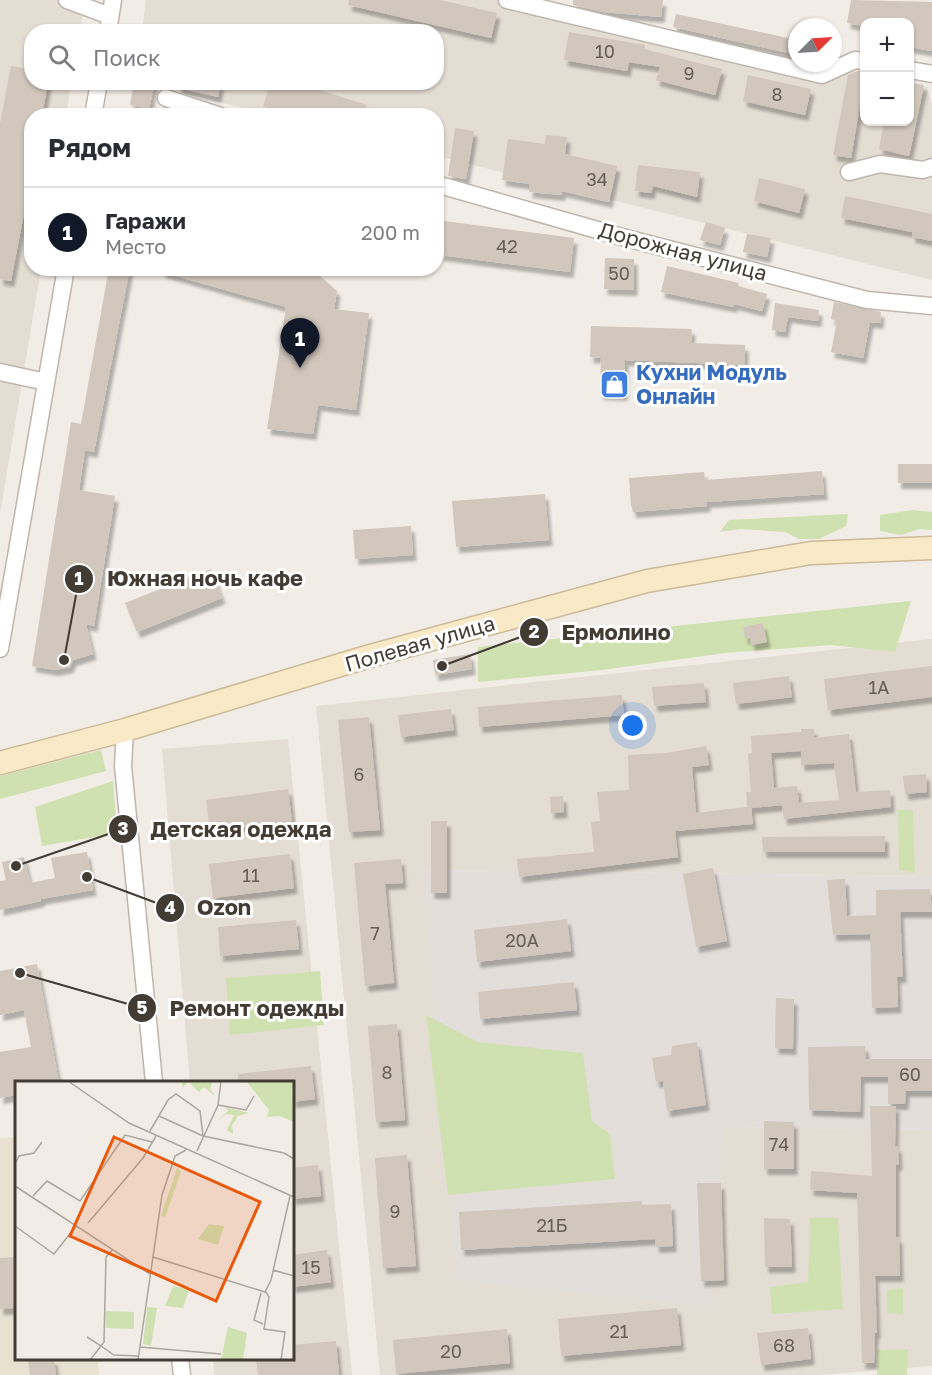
<!DOCTYPE html>
<html lang="ru">
<head>
<meta charset="utf-8">
<style>
  :root { --surface:#fff; --page:#f2f2f3; --text:#2b2b33; --muted:#7c7c81; --line:#e1e1e2; --accent:#111827 }
  body { margin:0; font-family:"Golos Text",sans-serif; background:var(--page); color:var(--text) }
  .controls { position:absolute; right:18px; top:18px; display:grid; overflow:hidden; border-radius:12px; box-shadow:0 2px 4px #0004 }
  .controls button { width:54px; height:54px; display:grid; place-items:center; padding:0; border:0; border-bottom:2px solid var(--line); background:var(--surface); color:var(--text); font:30px sans-serif }
  .compass { position:absolute; left:788px; top:18px; width:54px; height:54px; border-radius:50%; background:var(--surface); box-shadow:0 2px 4px #0004; rotate:66deg }
  .you { position:absolute; left:633px; top:726px; width:21px; height:21px; margin:-15px; border:4px solid #fff; border-radius:50%; background:#1a73e8; box-shadow:0 0 0 9px #1a73e833 }
  .badge { display:grid; place-items:center; width:39px; height:39px; border-radius:50%; background:var(--accent); color:#fff; font-size:20px; font-weight:700 }
  .pin { position:absolute; translate:-50% -50px; filter:drop-shadow(0 2px 3px #0008) }
  .pin::after { content:''; position:absolute; top:32px; width:21px; height:18px; background:inherit; clip-path:polygon(0 0,100% 0,50% 100%) }
  .list { margin:0; padding:0; list-style:none }
  h2 { display:flex; justify-content:space-between; align-items:center; height:78px; margin:0; padding:0 24px; font-size:26px }
  h2 small { font-size:20px; font-weight:400; color:var(--muted) }
  .list li { display:grid; grid-template-columns:39px 1fr auto; gap:18px; align-items:center; box-sizing:border-box; height:90px; padding:0 24px; border-top:2px solid var(--line) }
  .list b { display:block; font-size:22px; white-space:nowrap }
  .list p { margin:0; font-size:20px; white-space:nowrap; color:var(--muted) }
  .list em { font-size:20px; font-style:normal; color:var(--muted) }
  .icon { flex:none; width:33px; height:33px; fill:none; stroke:currentColor; stroke-width:2; stroke-linecap:round; stroke-linejoin:round }
  .map { position:relative; flex:none; width:932px; height:1375px; overflow:hidden }
  .search { position:absolute; background:var(--surface); box-shadow:0 2px 4px #0004; left:24px; top:24px; width:420px; height:66px; display:flex; align-items:center; gap:15px; box-sizing:border-box; padding:0 21px; border-radius:24px; color:var(--muted); font-size:22px }
  .panel { position:absolute; background:var(--surface); box-shadow:0 2px 4px #0004; left:24px; top:108px; width:420px; height:168px; border-radius:24px }
  .map>svg:first-child { display:block }
  .residential { fill:#e4ddd4 }
  .industrial { fill:#e3deda }
  .education { fill:#e8e0d0 }
  .green { fill:#d0e1b1 }
  .building { fill:#d1c7bc; fill-rule:evenodd; filter:url(#shadow) }
  .lines { fill:none; stroke-linecap:round; stroke-linejoin:round }
  .street-casing { stroke:#beb6ac; stroke-width:19 }
  .secondary-casing { stroke:#ccba99; stroke-width:25 }
  .street { stroke:#fff; stroke-width:16 }
  .secondary { stroke:#f9e9c7; stroke-width:22 }
  .labels { text-anchor:middle; stroke-width:6; stroke-linejoin:round; paint-order:stroke }
  .number-label { font-size:18px; fill:#665f57 }
  .street-label { font-size:21px; fill:#423c35; stroke:#fff }
  .shop-label { font-size:21px; font-weight:bold; fill:#366cbe; stroke:#fff; text-anchor:start }
  .inset-road { fill:none; stroke:#aba69f; stroke-width:1.5 }
  .view { fill:#e8590c; fill-opacity:0.15; stroke:#e8590c; stroke-width:3 }
  .inset-edge { fill:none; stroke:#423c35; stroke-width:3 }
  .leader { fill:none; stroke:#423c35; stroke-width:2 }
  .callout-dot { fill:#423c35; stroke:#fff; stroke-width:2 }
  .mark-label { font-size:18px; text-anchor:middle; font-weight:bold; fill:#fff }
  .callout-label { font-size:22px; text-anchor:middle; font-weight:bold; fill:#423c35; stroke:#fff; stroke-width:6; stroke-linejoin:round; paint-order:stroke }
</style>
</head>
<body>
<div class="map">
<svg width="932" height="1375" viewBox="0 0 932 1375">
  <defs>
    <filter id="shadow"><feDropShadow dx="3.5" dy="6" stdDeviation="1.5" flood-color="#0004"/></filter>
  </defs>
  <rect width="100%" height="100%" fill="#f1ece5"/>
  <!-- residential -->
  <path class="residential" d="M 0,0 L 85,0 L 80,31 L 32,32 L 32,82 L 71,83 L 66,115 L 32,116 L 32,268 L 41,269 L 0,514 Z
    M 146,0 L 525,0 L 797,59 L 797,63 L 816,63 L 864,74 L 864,122 L 910,122 L 910,83 L 927,87 L 932,105 L 932,280 L 437,156 L 436,116 L 273,115 L 141,83 L 436,82 L 436,32 L 142,31 Z
    M 932,639 L 932,876 L 422,870 L 723,1127 L 932,1130 L 932,1366 L 819,1375 L 380,1375 L 316,706 Z
    M 288,739 L 352,1375 L 214,1375 L 213,1359 L 292,1358 L 292,1082 L 190,1082 L 162,749 Z"/>
  <!-- industrial -->
  <path class="industrial" d="M 422,870 L 932,876 L 932,1130 L 724,1127 L 710,1307 L 457,1281 Z"/>
  <!-- education -->
  <path class="education" d="M 16,1137 L 16,1358 L 98,1359 L 99,1375 L 0,1375 L 0,1138 Z"/>
  <!-- green -->
  <path class="green" d="M 913,510 L 932,512 L 932,530 L 920,529 L 901,535 L 880,531 L 880,515 Z
    M 848,514 L 846,526 L 819,539 L 799,539 L 785,532 L 740,529 L 720,532 L 729,520 Z
    M 911,601 L 895,652 L 831,645 L 725,653 L 602,670 L 478,682 L 478,647 Z
    M 101,750 L 106,771 L 0,799 L 0,776 Z
    M 113,781 L 117,833 L 42,846 L 35,807 Z
    M 898,810 L 913,810 L 915,873 L 899,870 Z
    M 320,971 L 324,1025 L 230,1035 L 226,978 Z
    M 426,1015 L 478,1042 L 583,1053 L 592,1121 L 610,1134 L 615,1179 L 448,1195 Z
    M 810,1218 L 838,1218 L 843,1309 L 772,1314 L 770,1287 L 808,1282 Z
    M 903,1288 L 903,1314 L 887,1313 L 887,1290 Z
    M 908,1349 L 907,1375 L 877,1375 L 877,1350 Z"/>
  <!-- building -->
  <path class="building" d="M 349,0 L 440,0 L 497,13 L 491,38 L 348,5 Z
    M 573,0 L 663,0 L 661,17 L 603,12 L 573,5 Z
    M 851,0 L 932,2 L 932,51 L 909,47 L 909,22 L 864,22 L 864,26 L 847,23 Z
    M 676,14 L 797,40 L 797,55 L 673,27 Z
    M 569,32 L 645,45 L 644,49 L 722,69 L 715,95 L 656,80 L 660,67 L 629,62 L 627,71 L 564,60 Z
    M 11,66 L 32,70 L 32,82 L 48,82 L 42,116 L 32,116 L 32,172 L 11,281 L 0,279 L 0,123 Z
    M 857,71 L 864,71 L 864,81 L 851,158 L 833,155 L 848,75 Z
    M 748,75 L 811,89 L 805,115 L 743,101 Z
    M 134,82 L 155,82 L 149,109 L 130,105 Z
    M 178,82 L 221,82 L 218,97 L 178,88 Z
    M 271,82 L 294,82 L 367,105 L 363,116 L 292,116 L 263,106 Z
    M 909,82 L 924,85 L 909,156 L 879,149 L 884,122 L 909,122 Z
    M 455,128 L 474,131 L 466,179 L 448,176 Z
    M 546,135 L 567,137 L 565,154 L 617,166 L 609,202 L 562,191 L 562,195 L 529,192 L 530,184 L 502,180 L 508,139 L 545,144 Z
    M 638,165 L 700,172 L 697,197 L 653,186 L 651,193 L 635,191 Z
    M 759,178 L 805,189 L 799,213 L 754,201 Z
    M 845,196 L 932,214 L 932,241 L 912,237 L 912,232 L 841,218 Z
    M 444,221 L 574,238 L 570,272 L 440,255 Z
    M 706,222 L 725,228 L 720,245 L 700,240 Z
    M 747,234 L 771,238 L 767,257 L 743,252 Z
    M 605,258 L 634,259 L 634,290 L 604,289 Z
    M 667,266 L 739,283 L 738,286 L 767,294 L 762,311 L 734,304 L 734,307 L 661,292 Z
    M 109,268 L 130,268 L 94,452 L 85,450 L 79,490 L 115,496 L 94,626 L 86,624 L 93,654 L 73,660 L 70,667 L 55,670 L 32,666 L 71,422 L 81,424 Z
    M 162,268 L 311,268 L 337,291 L 334,309 L 369,313 L 356,410 L 318,405 L 313,434 L 267,429 L 286,307 L 162,272 Z
    M 834,302 L 881,312 L 880,323 L 870,322 L 863,358 L 831,352 L 837,321 L 831,319 Z
    M 775,303 L 819,310 L 818,321 L 788,317 L 785,332 L 772,330 Z
    M 591,326 L 692,329 L 691,343 L 745,345 L 745,365 L 625,360 L 624,395 L 600,394 L 601,358 L 590,357 Z
    M 898,464 L 932,464 L 932,483 L 898,483 Z
    M 822,471 L 824,494 L 707,502 L 707,506 L 633,512 L 631,505 L 629,478 L 704,472 L 705,480 Z
    M 545,494 L 549,540 L 456,547 L 452,501 Z
    M 411,526 L 413,555 L 355,559 L 353,530 Z
    M 211,569 L 222,598 L 137,632 L 125,603 Z
    M 763,623 L 767,642 L 751,645 L 750,638 L 745,639 L 743,627 Z
    M 470,654 L 472,669 L 435,675 L 433,660 Z
    M 932,666 L 932,697 L 828,710 L 824,679 Z
    M 789,676 L 792,697 L 736,704 L 733,683 Z
    M 704,683 L 706,702 L 654,706 L 652,687 Z
    M 622,695 L 624,715 L 479,727 L 478,707 Z
    M 451,709 L 454,730 L 401,737 L 398,715 Z
    M 369,717 L 380,830 L 349,832 L 338,720 Z
    M 801,729 L 814,729 L 814,738 L 849,734 L 856,792 L 890,790 L 891,807 L 784,819 L 782,805 L 751,808 L 753,824 L 675,831 L 678,857 L 519,877 L 517,859 L 594,852 L 591,822 L 600,821 L 597,792 L 629,790 L 628,755 L 666,753 L 706,746 L 709,765 L 692,767 L 696,813 L 747,807 L 746,792 L 751,792 L 748,754 L 752,753 L 751,736 L 801,732 ZM 801,751 L 801,765 L 834,763 L 839,800 L 799,803 L 797,786 L 774,788 L 771,753 Z
    M 926,774 L 927,792 L 905,794 L 903,776 Z
    M 288,789 L 292,821 L 210,831 L 206,800 Z
    M 563,796 L 564,812 L 551,813 L 550,797 Z
    M 431,821 L 447,821 L 447,893 L 431,893 Z
    M 885,836 L 885,852 L 763,852 L 762,837 Z
    M 87,852 L 93,890 L 41,899 L 41,901 L 0,910 L 0,881 L 6,880 L 2,862 L 24,857 L 30,883 L 55,878 L 51,858 Z
    M 290,854 L 294,888 L 213,898 L 209,864 Z
    M 401,859 L 403,883 L 385,884 L 394,983 L 365,986 L 354,863 Z
    M 713,868 L 727,941 L 696,947 L 683,874 Z
    M 845,879 L 847,916 L 876,915 L 876,890 L 930,889 L 932,912 L 900,912 L 903,977 L 897,977 L 898,1007 L 872,1008 L 870,934 L 833,935 L 827,880 Z
    M 567,919 L 571,951 L 477,962 L 474,930 Z
    M 296,920 L 299,949 L 220,956 L 218,927 Z
    M 37,964 L 59,1083 L 16,1083 L 16,1095 L 0,1098 L 0,1052 L 31,1047 L 24,1010 L 0,1015 L 0,971 Z
    M 574,982 L 577,1010 L 480,1019 L 478,992 Z
    M 776,998 L 794,999 L 793,1049 L 775,1048 Z
    M 397,1024 L 405,1120 L 376,1122 L 368,1026 Z
    M 697,1042 L 706,1105 L 667,1111 L 663,1081 L 656,1082 L 652,1058 L 671,1055 L 672,1046 Z
    M 865,1046 L 866,1059 L 932,1059 L 932,1091 L 906,1091 L 905,1104 L 888,1104 L 888,1077 L 861,1077 L 860,1112 L 809,1110 L 808,1047 Z
    M 311,1066 L 315,1099 L 292,1102 L 292,1083 L 238,1083 L 238,1074 Z
    M 870,1106 L 896,1106 L 895,1147 L 898,1146 L 899,1165 L 896,1165 L 896,1237 L 899,1237 L 900,1276 L 875,1276 L 877,1333 L 875,1333 L 874,1363 L 862,1363 L 857,1193 L 810,1190 L 811,1171 L 872,1176 Z
    M 764,1121 L 794,1122 L 794,1169 L 764,1169 Z
    M 407,1155 L 416,1266 L 383,1268 L 375,1158 Z
    M 318,1165 L 321,1196 L 292,1199 L 292,1168 Z
    M 697,1183 L 721,1183 L 724,1280 L 701,1281 Z
    M 642,1201 L 642,1205 L 671,1204 L 673,1246 L 656,1247 L 655,1239 L 461,1250 L 459,1212 Z
    M 764,1218 L 790,1219 L 792,1267 L 765,1267 Z
    M 327,1250 L 331,1282 L 292,1287 L 292,1255 Z
    M 16,1257 L 16,1308 L 0,1309 L 0,1258 Z
    M 677,1308 L 681,1345 L 561,1356 L 558,1319 Z
    M 808,1328 L 811,1359 L 761,1365 L 757,1333 Z
    M 507,1329 L 510,1363 L 396,1374 L 393,1340 Z
    M 336,1341 L 339,1375 L 258,1375 L 256,1359 L 292,1359 L 292,1345 Z
    M 28,1359 L 54,1359 L 56,1375 L 30,1375 Z"/>
  <g class="lines">
    <defs>
      <path id="street" d="M 67,0 L 110,16
        M 507,0 L 822,75 L 855,60 L 864,61
        M 108,32 L 113,0
        M 910,70 L 932,74
        M 166,98 L 221,116
        M 93,116 L 99,82
        M 849,172 L 880,164 L 923,170 L 932,167
        M 436,184 L 622,237 L 867,300 L 932,306
        M 0,372 L 46,382
        M 0,649 L 66,268
        M 125,730 L 123,766 L 154,1082
        M 180,1358 L 182,1375"/>
      <path id="secondary" d="M 0,763 L 125,730 L 370,656 L 647,581 L 811,553 L 932,548"/>
    </defs>
    <!-- street casing -->
    <use href="#street" class="street-casing"/>
    <!-- secondary casing -->
    <use href="#secondary" class="secondary-casing"/>
    <!-- street -->
    <use href="#street" class="street"/>
    <!-- secondary -->
    <use href="#secondary" class="secondary"/>
  </g>
  <!-- icons -->
  <defs>
    <symbol id="shop-square" viewBox="-11 -11 22 22"><rect x="-9" y="-9" width="18" height="18" rx="4" fill="#3f7fe0" stroke="#fff"/><path d="M-5-2.5h2.3a2.7 3.5 0 0 1 5.4 0H5L5.5 6h-11ZM-1.5-2.5h3a1.5 2.3 0 0 0-3 0Z" fill="#fff"/></symbol>
  </defs>
  <g fill-rule="evenodd">
    <use href="#shop-square" x="598" y="368" width="33" height="33"/>
  </g>
  <g class="labels">
    <!-- number labels -->
    <g class="number-label">
      <text x="605" y="58">10</text>
      <text x="689" y="80">9</text>
      <text x="777" y="101">8</text>
      <text x="597" y="186">34</text>
      <text x="507" y="253">42</text>
      <text x="619" y="280">50</text>
      <text x="879" y="694">1А</text>
      <text x="359" y="781">6</text>
      <text x="251" y="882">11</text>
      <text x="375" y="940">7</text>
      <text x="522" y="947">20А</text>
      <text x="387" y="1079">8</text>
      <text x="910" y="1081">60</text>
      <text x="779" y="1151">74</text>
      <text x="395" y="1218">9</text>
      <text x="552" y="1232">21Б</text>
      <text x="311" y="1274">15</text>
      <text x="619" y="1338">21</text>
      <text x="784" y="1352">68</text>
      <text x="451" y="1358">20</text>
    </g>
    <!-- street labels -->
    <g class="street-label">
      <text transform="translate(683 252) rotate(15)" y="7">Дорожная улица</text>
      <text transform="translate(420 644) rotate(-16)" y="7">Полевая улица</text>
    </g>
    <!-- shop labels -->
    <g class="shop-label">
      <text x="636" y="380">Кухни Модуль<tspan x="636" dy="24">Онлайн</tspan></text>
    </g>
  </g>
  <!-- overview -->
  <g transform="translate(15 1081)">
    <rect width="279" height="279" fill="#f1ece5"/>
    <path d="M 166,0 L 197,0 L 195,8 L 201,16 L 189,6 L 184,11 L 173,1 L 168,6 ZM 231,0 L 279,0 L 279,41 L 265,35 L 252,36 L 254,29 ZM 210,26 L 234,32 L 223,35 L 217,44 L 218,53 L 212,49 L 219,34 L 211,33 L 202,40 L 213,30 ZM 162,87 L 166,91 L 150,136 L 146,135 ZM 194,143 L 209,145 L 203,164 L 183,158 ZM 158,205 L 174,209 L 168,227 L 150,225 ZM 132,226 L 142,227 L 136,265 L 128,263 ZM 91,230 L 119,231 L 119,248 L 91,247 ZM 213,246 L 232,252 L 228,279 L 206,279 Z" fill="#d0e1b1"/>
    <path class="inset-road" d="M 53,0 L 114,42 L 279,116M 203,24 L 231,29 L 239,15M 144,35 L 188,55M 135,50 L 153,19 L 161,13 L 185,30 L 188,55M 188,55 L 269,72 L 279,78M 182,70 L 203,24 L 206,0M 0,83 L 4,75 L 19,72 L 27,61M 0,105 L 135,193M 18,115 L 32,100 L 65,120 L 110,54 L 137,61M 73,142 L 128,77 L 141,55M 0,145 L 39,173 L 62,144M 138,176 L 250,211 L 256,199 L 275,115M 258,189 L 279,195M 251,211 L 254,216 L 249,248 L 270,251 L 266,279M 246,212 L 239,239 L 248,243M 72,256 L 86,265 L 89,261 L 91,176 L 98,168M 125,266 L 206,273M 75,279 L 86,265 L 99,274 L 123,275M 123,279 L 147,114 L 160,75 L 171,69"/>
    <path class="view" d="M 99,56 L 245,121 L 201,220 L 55,155 Z"/>
    <rect width="279" height="279" class="inset-edge"/>
  </g>
  <!-- callouts -->
  <path class="leader" d="M64 660L79 579M442 666L534 632M16 866L123 829M87 877L170 908M20 973L142 1008"/>
  <g class="callout-dot">
    <circle cx="64" cy="660" r="6"/>
    <circle cx="442" cy="666" r="6"/>
    <circle cx="16" cy="866" r="6"/>
    <circle cx="87" cy="877" r="6"/>
    <circle cx="20" cy="973" r="6"/>
    <circle cx="79" cy="579" r="15"/>
    <circle cx="534" cy="632" r="15"/>
    <circle cx="123" cy="829" r="15"/>
    <circle cx="170" cy="908" r="15"/>
    <circle cx="142" cy="1008" r="15"/>
  </g>
  <g class="mark-label">
    <text x="79" y="585">1</text>
    <text x="534" y="638">2</text>
    <text x="123" y="835">3</text>
    <text x="170" y="914">4</text>
    <text x="142" y="1014">5</text>
  </g>
  <g class="callout-label">
    <text x="205" y="586">Южная ночь кафе</text>
    <text x="616" y="640">Ермолино</text>
    <text x="241" y="837">Детская одежда</text>
    <text x="224" y="915">Ozon</text>
    <text x="257" y="1016">Ремонт одежды</text>
  </g>
</svg>
<div class="controls">
<button>+</button>
<button>−</button>
</div>
<svg class="compass" viewBox="-18 -18 36 36"><path d="M0-13l5 13h-10z" fill="#e53935"/><path d="M0 13l5-13h-10z" fill="#7c7c81"/></svg>
<div class="you"></div>
<div class="pin badge" style="left:300px;top:368px">1</div>
<div class="search"><svg class="icon" aria-label="search" viewBox="0 0 24 24"><circle cx="10" cy="10" r="6"/><path d="M15 15l6 6"/></svg>Поиск</div>
<section class="panel">
<h2>Рядом<small></small></h2>
<ul class="list">
<li><span class="badge">1</span><div><b>Гаражи</b><p>Место</p></div><em>200 m</em></li>
</ul>
</section>
</div>
</body>
</html>
